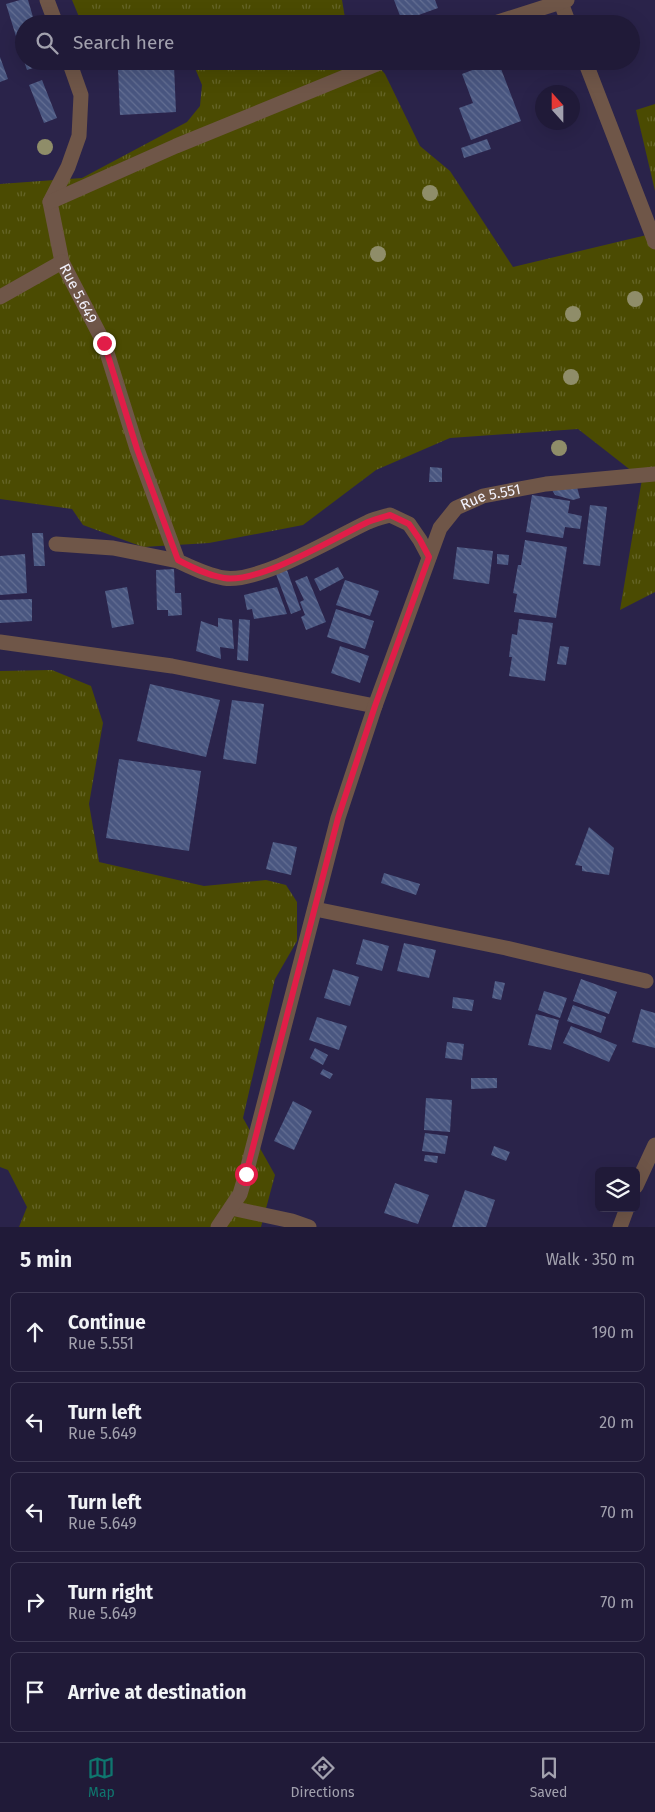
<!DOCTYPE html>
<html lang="en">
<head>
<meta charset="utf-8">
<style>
  :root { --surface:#201a38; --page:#282340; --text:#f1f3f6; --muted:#a2a1ae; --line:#3d3853; --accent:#0f766e }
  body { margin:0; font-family:"Fira Sans",sans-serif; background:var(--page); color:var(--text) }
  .controls { position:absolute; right:15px; bottom:15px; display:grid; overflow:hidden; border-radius:8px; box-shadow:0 5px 20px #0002 }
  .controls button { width:45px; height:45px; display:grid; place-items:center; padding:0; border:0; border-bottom:1px solid var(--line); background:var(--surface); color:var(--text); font:25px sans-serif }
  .compass { position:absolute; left:535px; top:85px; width:45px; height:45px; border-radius:50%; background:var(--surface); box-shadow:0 5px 20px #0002; rotate:339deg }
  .stop { position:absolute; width:15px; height:15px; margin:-11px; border:4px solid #e11d48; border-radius:50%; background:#fff }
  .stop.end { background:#e11d48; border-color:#fff; box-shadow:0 1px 5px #0008 }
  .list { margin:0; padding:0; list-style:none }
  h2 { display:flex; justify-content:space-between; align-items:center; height:65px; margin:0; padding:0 20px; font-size:21px }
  h2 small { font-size:16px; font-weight:400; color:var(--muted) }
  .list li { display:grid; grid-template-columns:32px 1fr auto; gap:15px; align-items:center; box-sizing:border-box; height:80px; margin:0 10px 10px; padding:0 10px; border:1px solid var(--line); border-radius:8px }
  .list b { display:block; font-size:19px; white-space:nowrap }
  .list p { margin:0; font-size:16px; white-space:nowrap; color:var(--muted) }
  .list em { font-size:16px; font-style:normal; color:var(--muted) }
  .icon { flex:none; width:28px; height:28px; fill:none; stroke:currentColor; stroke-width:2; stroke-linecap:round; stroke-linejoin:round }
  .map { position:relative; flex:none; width:655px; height:1227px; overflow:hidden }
  .search { position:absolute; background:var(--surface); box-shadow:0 5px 20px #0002; left:15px; right:15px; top:15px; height:55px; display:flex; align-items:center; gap:12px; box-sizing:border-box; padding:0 18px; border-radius:28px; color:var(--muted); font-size:19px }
  .sheet { height:515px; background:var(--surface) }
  nav { display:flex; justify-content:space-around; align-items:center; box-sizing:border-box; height:70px; border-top:1px solid var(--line); background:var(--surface); font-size:14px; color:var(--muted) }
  nav a { display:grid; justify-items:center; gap:2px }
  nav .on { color:var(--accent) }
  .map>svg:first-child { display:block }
  .grass { fill:url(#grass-tufts) }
  .building { fill:url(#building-back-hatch) }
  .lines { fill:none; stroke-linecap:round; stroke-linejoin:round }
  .street { stroke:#6f5648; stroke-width:15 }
  .tree { fill:#8f8d69 }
  .route { stroke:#e11d48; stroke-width:6 }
  .labels { text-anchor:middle; stroke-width:4; stroke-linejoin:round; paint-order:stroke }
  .street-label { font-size:15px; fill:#f3f2fd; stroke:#2a234a }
</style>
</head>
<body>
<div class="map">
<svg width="655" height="1227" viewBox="0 0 655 1227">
  <defs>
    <pattern id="grass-tufts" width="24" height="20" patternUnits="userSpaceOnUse" patternTransform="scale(1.25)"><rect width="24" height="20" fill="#4b4b02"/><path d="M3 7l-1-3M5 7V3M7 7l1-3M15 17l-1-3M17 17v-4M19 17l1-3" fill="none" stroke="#656528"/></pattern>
    <pattern id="building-back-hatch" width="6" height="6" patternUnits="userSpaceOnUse" patternTransform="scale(1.25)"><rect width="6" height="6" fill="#495680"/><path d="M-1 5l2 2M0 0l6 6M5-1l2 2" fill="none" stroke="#646f93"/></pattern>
  </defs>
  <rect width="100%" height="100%" fill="#2a234a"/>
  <!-- grass -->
  <path class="grass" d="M 72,0 L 342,0 L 346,24 L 82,24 Z
    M 192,61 L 374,61 L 385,74 L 420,146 L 450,171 L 513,267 L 655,233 L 655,592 L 620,610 L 642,479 L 578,429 L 450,438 L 376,470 L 303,525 L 209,543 L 143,547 L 83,525 L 72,509 L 0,499 L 0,184 L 82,178 L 187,122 L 200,106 L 202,85 Z
    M 655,104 L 655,191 L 636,110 Z
    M 52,670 L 91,686 L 103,723 L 89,804 L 99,862 L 204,886 L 266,880 L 286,885 L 297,902 L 297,941 L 275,979 L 243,1118 L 275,1175 L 261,1227 L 19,1227 L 27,1207 L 8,1170 L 0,1167 L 0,671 Z"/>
  <!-- building -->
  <path class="building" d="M 20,0 L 28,0 L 35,24 L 24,24 L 23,59 L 6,4 Z
    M 394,0 L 435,0 L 438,8 L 402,21 Z
    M 0,57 L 8,79 L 0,82 Z
    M 24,61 L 47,61 L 48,63 L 27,70 Z
    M 496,61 L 498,61 L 521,121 L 471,140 L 459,108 L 473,103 L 462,74 Z
    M 174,66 L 176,112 L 120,115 L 118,69 Z
    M 42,80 L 57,118 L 44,123 L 29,85 Z
    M 487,139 L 491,149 L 464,158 L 461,148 Z
    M 430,467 L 442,468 L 442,482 L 429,482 Z
    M 577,487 L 580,498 L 573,500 L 555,495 L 552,490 Z
    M 532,495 L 570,501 L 568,513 L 582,516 L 580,529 L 565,527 L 563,538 L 526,532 Z
    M 590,505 L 607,507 L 600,566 L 583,564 Z
    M 32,533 L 43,533 L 45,566 L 34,566 Z
    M 525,540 L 567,547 L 556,618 L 514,612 L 517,594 L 513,593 L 518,565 L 521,565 Z
    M 457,547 L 493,551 L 489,584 L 453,579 Z
    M 25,554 L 27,593 L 0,595 L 0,556 Z
    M 497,554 L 509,555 L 508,565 L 497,564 Z
    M 338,567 L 344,578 L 320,591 L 314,579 Z
    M 174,569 L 175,593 L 181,593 L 182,615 L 168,616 L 168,610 L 157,610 L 156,570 Z
    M 287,570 L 301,610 L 291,614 L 276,574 Z
    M 307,576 L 326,622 L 306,630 L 301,617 L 305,615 L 300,602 L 304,600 L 295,581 Z
    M 345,580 L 379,591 L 370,616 L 336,605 Z
    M 127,587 L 134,624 L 112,628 L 105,591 Z
    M 277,587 L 287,614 L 254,619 L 252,609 L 247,610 L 244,595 Z
    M 32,599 L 32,621 L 0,623 L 0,600 Z
    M 336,609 L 374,621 L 365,649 L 327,637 Z
    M 218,618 L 232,620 L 234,649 L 220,647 L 221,659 L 196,651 L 201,621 L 218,627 Z
    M 239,619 L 250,620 L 248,661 L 237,660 Z
    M 519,619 L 553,623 L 545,681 L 509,676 L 512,657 L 509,657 L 512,634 L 517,635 Z
    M 340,646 L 369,656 L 360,683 L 331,673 Z
    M 560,646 L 569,647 L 566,665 L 557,664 Z
    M 150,684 L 220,700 L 206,757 L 137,741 Z
    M 232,700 L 264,704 L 256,764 L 223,759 Z
    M 119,759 L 201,771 L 189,851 L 106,838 Z
    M 589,827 L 614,848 L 609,875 L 582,871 L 582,866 L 575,865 Z
    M 273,842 L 297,847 L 291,875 L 266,869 Z
    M 384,873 L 420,884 L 416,895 L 381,883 Z
    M 363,939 L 389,946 L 382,971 L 356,964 Z
    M 404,943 L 436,950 L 429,978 L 397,971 Z
    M 333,969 L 359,977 L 350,1006 L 324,998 Z
    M 581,979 L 617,992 L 609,1014 L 573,1001 Z
    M 495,981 L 505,983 L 501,1000 L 492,998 Z
    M 544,991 L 567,998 L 560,1018 L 538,1010 Z
    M 453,997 L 474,1000 L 472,1011 L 452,1008 Z
    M 573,1005 L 606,1017 L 601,1033 L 567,1021 Z
    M 641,1009 L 655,1013 L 655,1048 L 632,1042 Z
    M 536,1014 L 559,1020 L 551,1050 L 528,1045 Z
    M 317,1017 L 347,1026 L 339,1050 L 309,1040 Z
    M 571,1026 L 617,1045 L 609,1062 L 563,1043 Z
    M 447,1042 L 464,1044 L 462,1060 L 445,1058 Z
    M 315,1048 L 328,1055 L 323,1065 L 310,1058 Z
    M 323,1069 L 333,1074 L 330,1079 L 320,1074 Z
    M 471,1078 L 497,1078 L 497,1088 L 471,1089 Z
    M 426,1098 L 452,1100 L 450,1132 L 424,1130 Z
    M 293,1101 L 312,1111 L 294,1150 L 274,1141 Z
    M 425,1133 L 448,1136 L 445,1154 L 422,1151 Z
    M 494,1146 L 510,1152 L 506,1161 L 491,1155 Z
    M 425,1155 L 438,1156 L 437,1163 L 424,1161 Z
    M 395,1183 L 429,1195 L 418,1224 L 384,1213 Z
    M 465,1190 L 495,1200 L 486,1227 L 452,1227 Z"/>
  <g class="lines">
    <!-- street -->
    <g class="street">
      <path d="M 47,0 L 56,24"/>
      <path d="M 560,0 L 569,24"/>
      <path d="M 492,24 L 567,0"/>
      <path id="s1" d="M 69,61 L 81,95 L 79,136 L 68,167 L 50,202 L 62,262 L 104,343 L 137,449 L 178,561 C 193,568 207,575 224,578 C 258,584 336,537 368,522 C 375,519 383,517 390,515 L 409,524 L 420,540 L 429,557"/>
      <path d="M 585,61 L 655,242"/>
      <path d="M 50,202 L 176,146 L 384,61"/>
      <path d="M 0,297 L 62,262"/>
      <path d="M 56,544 L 113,548 L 178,561"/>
      <path d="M 0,642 L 172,666 L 375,706"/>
      <path d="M 315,909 L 506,948 L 646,981"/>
      <path d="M 636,1186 L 655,1145"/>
      <path d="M 231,1208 L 292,1221 L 309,1227"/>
      <path id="s2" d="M 218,1227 L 240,1194 L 246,1174 L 338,818 L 375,706 L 440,528 L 456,508 L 483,496 L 546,484 L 655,474"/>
      <path d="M 620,1227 L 627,1208"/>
    </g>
  </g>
  <!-- trees -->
  <g class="tree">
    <circle cx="45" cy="147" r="8"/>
    <circle cx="430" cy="193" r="8"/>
    <circle cx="378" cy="254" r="8"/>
    <circle cx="635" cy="299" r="8"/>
    <circle cx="573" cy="314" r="8"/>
    <circle cx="571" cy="377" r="8"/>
    <circle cx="559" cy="448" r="8"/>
  </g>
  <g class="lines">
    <!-- route -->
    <path class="route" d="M 104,343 L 137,449 L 178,560 C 193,568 207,575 224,578 C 259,584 336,537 368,522 C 375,519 383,517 390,515 L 409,524 L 420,540 L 429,557 L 375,706 L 338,818 L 246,1174"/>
  </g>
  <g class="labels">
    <!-- street labels -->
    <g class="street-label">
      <text dy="5" stroke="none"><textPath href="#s1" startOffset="246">Rue 5.649</textPath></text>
      <text dy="5" stroke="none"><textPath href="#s2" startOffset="798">Rue 5.551</textPath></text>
    </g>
  </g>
</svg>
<div class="controls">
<button><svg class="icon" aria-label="layers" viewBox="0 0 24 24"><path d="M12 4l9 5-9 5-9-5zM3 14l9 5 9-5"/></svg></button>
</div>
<svg class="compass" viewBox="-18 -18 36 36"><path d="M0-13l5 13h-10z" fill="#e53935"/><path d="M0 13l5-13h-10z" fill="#a2a1ae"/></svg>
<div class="stop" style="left:246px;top:1174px"></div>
<div class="stop end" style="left:104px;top:343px"></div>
<div class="search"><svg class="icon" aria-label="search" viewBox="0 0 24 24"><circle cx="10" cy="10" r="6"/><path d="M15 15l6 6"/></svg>Search here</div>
</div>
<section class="sheet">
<h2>5 min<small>Walk · 350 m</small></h2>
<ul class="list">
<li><svg class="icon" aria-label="ahead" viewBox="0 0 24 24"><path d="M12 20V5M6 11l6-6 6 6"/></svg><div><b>Continue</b><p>Rue 5.551</p></div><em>190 m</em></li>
<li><svg class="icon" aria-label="left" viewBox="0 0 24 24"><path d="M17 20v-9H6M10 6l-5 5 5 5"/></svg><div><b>Turn left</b><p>Rue 5.649</p></div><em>20 m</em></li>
<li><svg class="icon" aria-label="left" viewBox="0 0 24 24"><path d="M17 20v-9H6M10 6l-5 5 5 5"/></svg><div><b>Turn left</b><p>Rue 5.649</p></div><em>70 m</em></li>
<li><svg class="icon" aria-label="right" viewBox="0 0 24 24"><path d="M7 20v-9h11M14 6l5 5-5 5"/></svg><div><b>Turn right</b><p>Rue 5.649</p></div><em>70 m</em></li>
<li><svg class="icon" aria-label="arrive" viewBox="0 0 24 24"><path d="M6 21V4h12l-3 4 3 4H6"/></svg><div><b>Arrive at destination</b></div></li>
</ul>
</section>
<nav>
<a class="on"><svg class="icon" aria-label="map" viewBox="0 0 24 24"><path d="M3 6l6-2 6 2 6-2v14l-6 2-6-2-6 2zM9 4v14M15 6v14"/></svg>Map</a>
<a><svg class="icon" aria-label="directions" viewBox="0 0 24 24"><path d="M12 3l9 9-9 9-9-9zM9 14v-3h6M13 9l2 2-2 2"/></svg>Directions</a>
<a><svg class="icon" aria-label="saved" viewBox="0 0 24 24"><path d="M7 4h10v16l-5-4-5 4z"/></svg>Saved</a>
</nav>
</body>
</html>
